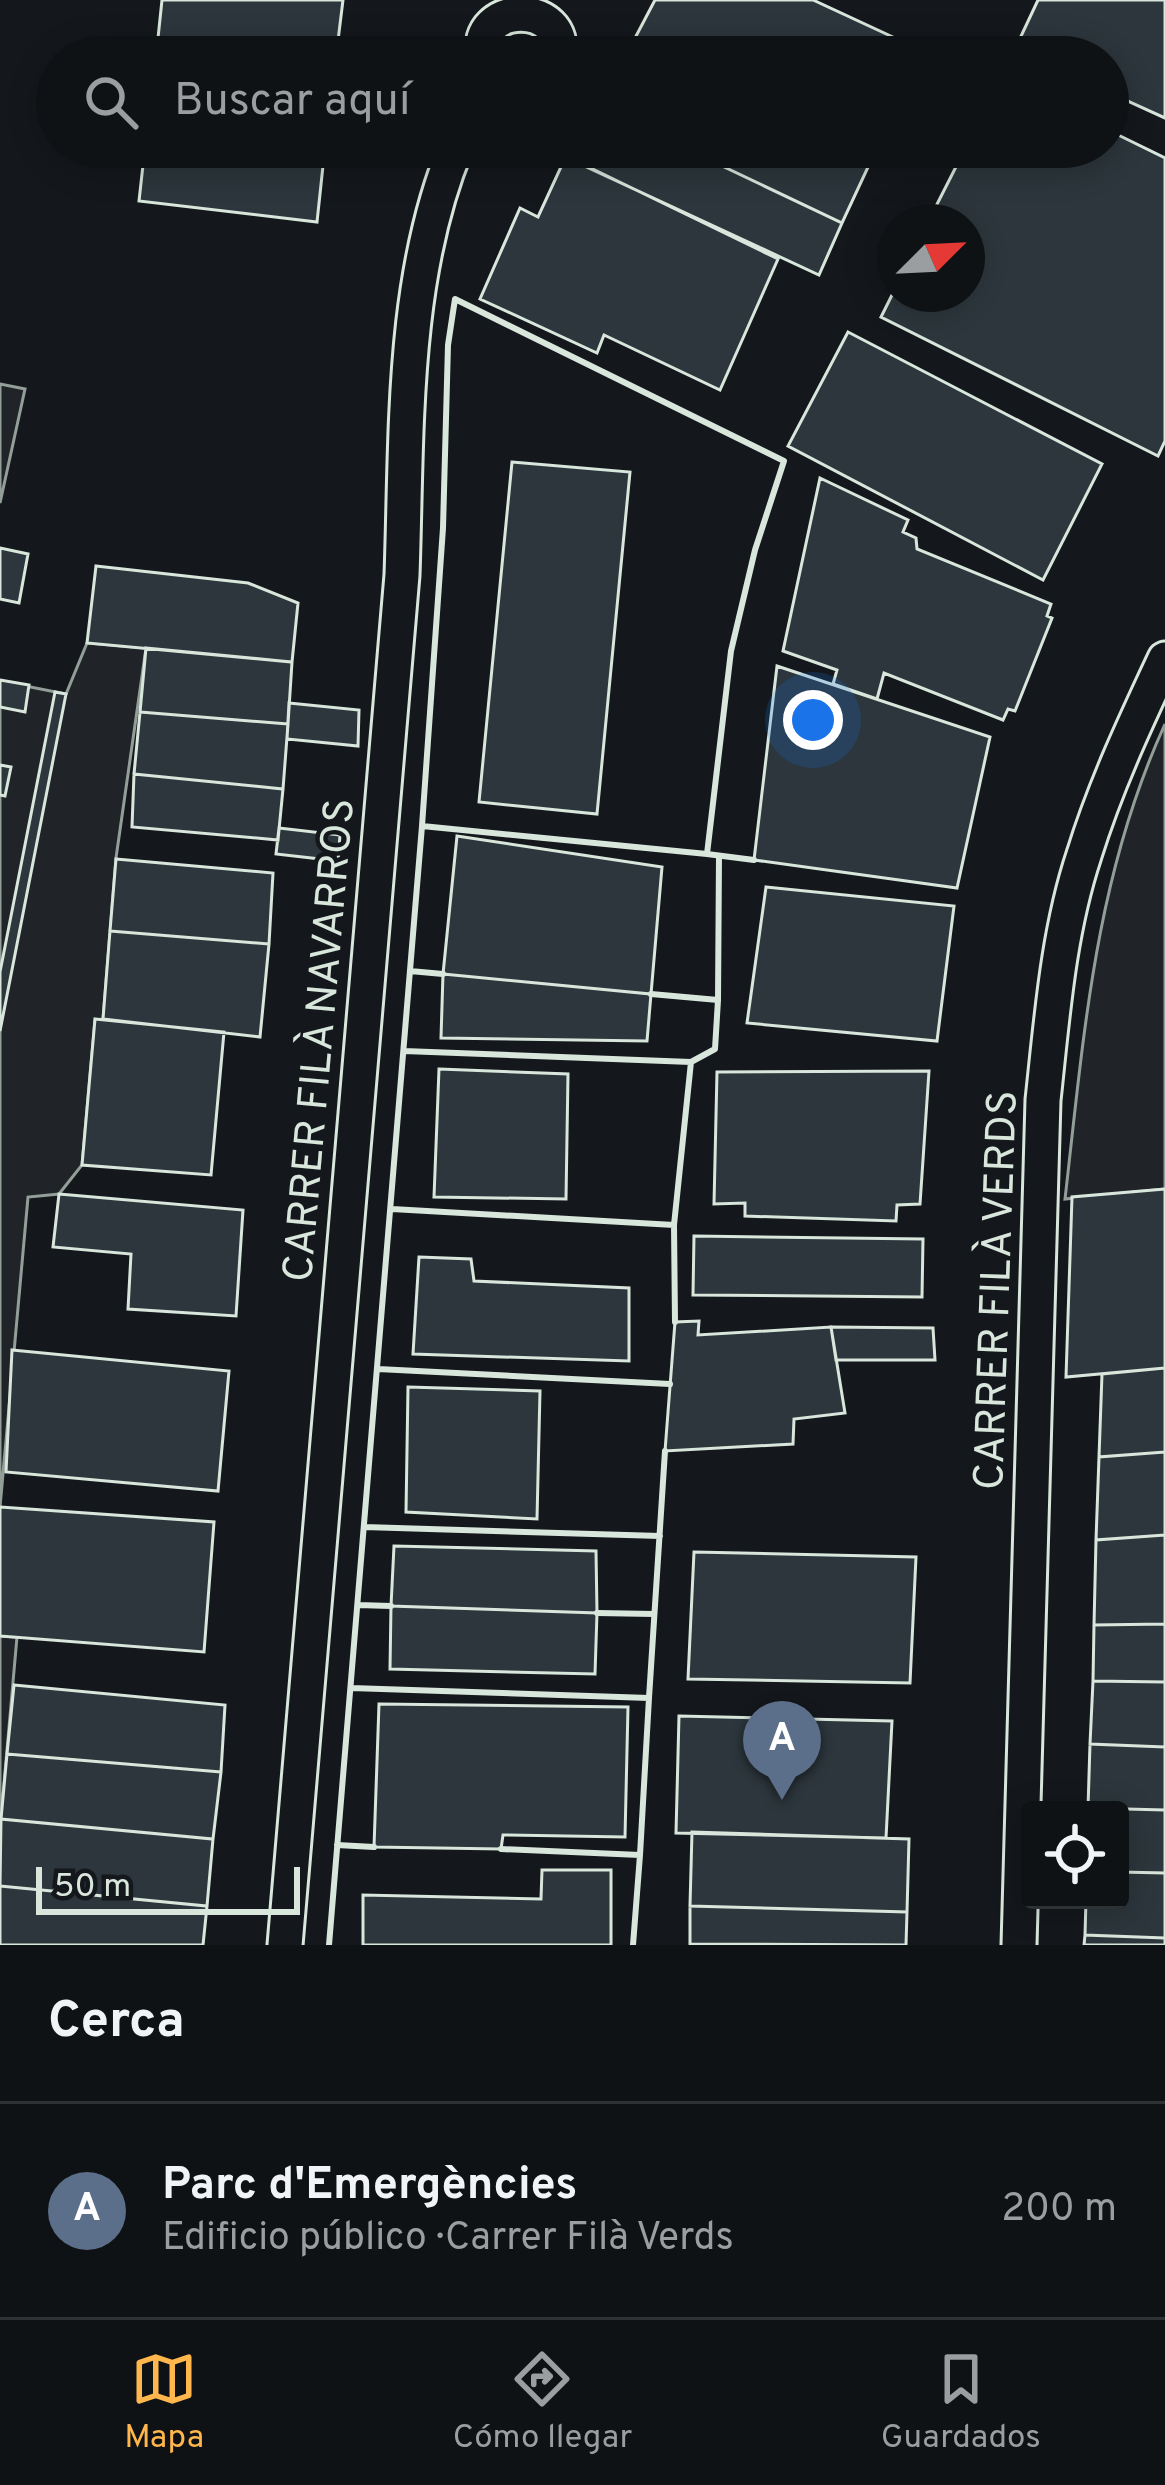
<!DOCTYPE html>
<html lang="es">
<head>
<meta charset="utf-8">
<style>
  :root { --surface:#0f1215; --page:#181b1e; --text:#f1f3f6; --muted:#9b9ea0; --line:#2f3234; --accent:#ffb74d }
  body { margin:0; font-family:Overpass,sans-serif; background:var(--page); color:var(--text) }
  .controls { position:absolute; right:36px; bottom:36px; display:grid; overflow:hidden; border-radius:12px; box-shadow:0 6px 30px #0003 }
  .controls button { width:108px; height:108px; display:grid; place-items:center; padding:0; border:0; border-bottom:3px solid var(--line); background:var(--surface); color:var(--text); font:60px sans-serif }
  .compass { position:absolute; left:877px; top:204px; width:108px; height:108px; border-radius:50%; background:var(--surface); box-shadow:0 6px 30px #0003; rotate:66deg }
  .scale { position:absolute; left:36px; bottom:30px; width:264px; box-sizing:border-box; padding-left:12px; border:6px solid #d8e6dc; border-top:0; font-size:33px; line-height:42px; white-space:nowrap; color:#d8e6dc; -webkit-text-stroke:9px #14181c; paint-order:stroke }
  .you { position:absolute; left:813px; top:720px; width:42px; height:42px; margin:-30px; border:9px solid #fff; border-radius:50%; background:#1a73e8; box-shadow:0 0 0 18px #1a73e833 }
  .badge { display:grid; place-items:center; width:78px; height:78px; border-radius:50%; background:var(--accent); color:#fff; font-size:39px; font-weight:700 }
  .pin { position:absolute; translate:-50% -99px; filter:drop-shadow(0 3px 6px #0008) }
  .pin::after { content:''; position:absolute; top:63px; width:42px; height:36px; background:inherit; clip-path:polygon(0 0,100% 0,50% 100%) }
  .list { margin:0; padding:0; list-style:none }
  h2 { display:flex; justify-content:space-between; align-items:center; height:156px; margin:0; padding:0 48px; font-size:51px }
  h2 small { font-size:39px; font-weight:400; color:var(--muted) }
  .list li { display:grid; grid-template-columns:78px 1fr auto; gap:36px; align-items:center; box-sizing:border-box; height:216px; padding:0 48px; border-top:3px solid var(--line) }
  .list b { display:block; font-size:45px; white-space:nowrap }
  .list p { margin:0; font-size:39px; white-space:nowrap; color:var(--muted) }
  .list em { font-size:39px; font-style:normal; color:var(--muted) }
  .icon { flex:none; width:66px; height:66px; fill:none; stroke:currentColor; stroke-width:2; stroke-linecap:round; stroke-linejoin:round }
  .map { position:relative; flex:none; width:1165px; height:1945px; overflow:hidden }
  .search { position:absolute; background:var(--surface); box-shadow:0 6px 30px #0003; left:36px; right:36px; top:36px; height:132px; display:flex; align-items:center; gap:30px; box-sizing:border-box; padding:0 42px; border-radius:66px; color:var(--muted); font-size:45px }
  .sheet { height:372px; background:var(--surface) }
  nav { display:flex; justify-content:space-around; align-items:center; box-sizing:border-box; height:168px; border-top:3px solid var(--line); background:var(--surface); font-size:33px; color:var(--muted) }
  nav a { display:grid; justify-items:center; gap:6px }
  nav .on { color:var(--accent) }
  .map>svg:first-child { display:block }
  .green { fill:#202428; stroke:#939e99; stroke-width:3 }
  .building { fill:#2c363c; stroke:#d8e6dc; stroke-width:3 }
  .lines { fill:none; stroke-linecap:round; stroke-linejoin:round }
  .minor-casing { stroke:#d8e6dc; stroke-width:39 }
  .minor { stroke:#14181c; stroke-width:33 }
  .wall { stroke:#d8e6dc; stroke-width:6 }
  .labels { text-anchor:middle; stroke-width:9; stroke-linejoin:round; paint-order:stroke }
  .street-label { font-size:42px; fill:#d8e6dc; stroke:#14181c }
</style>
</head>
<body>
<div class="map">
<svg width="1165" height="1945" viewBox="0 0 1165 1945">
  <rect width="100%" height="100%" fill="#14181c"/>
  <!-- green -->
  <path class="green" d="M 0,384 L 25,389 L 0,503 Z
    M 87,643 L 146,648 L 116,858 L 103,1019 L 95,1020 L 82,1165 L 59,1194 L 28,1197 L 0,1507 L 0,681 L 66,694 Z
    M 1165,724 L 1165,1189 L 1065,1199 C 1084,1034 1095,877 1165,724 Z
    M 0,1636 L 17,1637 L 0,1829 Z"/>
  <!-- building -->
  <path class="building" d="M 162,0 L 343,0 L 336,57 L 156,57 Z
    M 655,0 L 813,0 L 925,52 L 923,57 L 676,57 L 635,38 Z
    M 1038,0 L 1165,0 L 1165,118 L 1108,92 L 1108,57 L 1032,57 L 1015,49 Z
    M 635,38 L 676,57 L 626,57 Z
    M 1108,130 L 1165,158 L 1165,441 L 1158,456 L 881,317 L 895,289 L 895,294 L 967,294 L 967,222 L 928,222 L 966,147 L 1108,147 Z
    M 145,147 L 325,147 L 317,222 L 139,201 Z
    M 585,147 L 682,147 L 842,223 L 819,275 L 578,163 Z
    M 682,147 L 869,147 L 876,150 L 842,223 Z
    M 566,156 L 778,259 L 720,390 L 604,335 L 597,353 L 480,299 L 520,208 L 538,217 Z
    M 848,332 L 1102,464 L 1043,580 L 788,446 Z
    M 512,462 L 630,472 L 597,814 L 479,802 Z
    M 820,478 L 908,520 L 903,532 L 916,538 L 917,549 L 1051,604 L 1047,616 L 1052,618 L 1015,711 L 1008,709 L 1003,720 L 884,673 L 877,699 L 833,684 L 837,670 L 783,651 Z
    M 0,548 L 28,554 L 19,603 L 0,599 Z
    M 96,566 L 248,583 L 298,603 L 292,662 L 87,643 Z
    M 146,648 L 292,662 L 288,724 L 140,712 Z
    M 777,666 L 990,737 L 957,888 L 754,860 Z
    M 0,680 L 29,685 L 25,712 L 0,707 Z
    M 55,692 L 66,694 L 0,1031 L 0,972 Z
    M 289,703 L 359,710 L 358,746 L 287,739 Z
    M 140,712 L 288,724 L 283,789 L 134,774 Z
    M 0,765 L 11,767 L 5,796 L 0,795 Z
    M 134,774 L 283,789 L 278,840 L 132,827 Z
    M 279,828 L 340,835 L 338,861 L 276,854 Z
    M 457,836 L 662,867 L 651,994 L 443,974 Z
    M 116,859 L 273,873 L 269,944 L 110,931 Z
    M 766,887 L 954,906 L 937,1041 L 747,1023 Z
    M 110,931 L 269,944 L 260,1037 L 103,1019 Z
    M 443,974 L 651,994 L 647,1041 L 441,1038 Z
    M 95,1019 L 224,1032 L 211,1175 L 82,1165 Z
    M 439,1069 L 568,1074 L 566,1199 L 434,1197 Z
    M 929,1071 L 920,1204 L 897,1205 L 896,1221 L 745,1216 L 745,1203 L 714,1204 L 717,1072 Z
    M 1165,1189 L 1165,1368 L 1066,1377 L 1072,1197 Z
    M 59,1194 L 243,1210 L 236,1316 L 128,1309 L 131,1254 L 53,1247 Z
    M 694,1236 L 923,1239 L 922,1297 L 693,1295 Z
    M 419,1257 L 471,1259 L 474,1281 L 629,1288 L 629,1361 L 413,1354 Z
    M 699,1321 L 698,1335 L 831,1327 L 845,1413 L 794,1419 L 793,1444 L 665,1451 L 675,1322 Z
    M 831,1327 L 933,1328 L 935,1360 L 836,1360 Z
    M 12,1350 L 229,1371 L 218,1491 L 6,1472 Z
    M 1165,1368 L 1165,1452 L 1099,1457 L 1102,1374 Z
    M 408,1387 L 540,1391 L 537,1519 L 406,1512 Z
    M 1165,1452 L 1165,1535 L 1096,1540 L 1099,1457 Z
    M 0,1507 L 214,1522 L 204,1652 L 0,1636 Z
    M 1165,1535 L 1165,1624 L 1094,1625 L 1096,1540 Z
    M 394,1546 L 596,1551 L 597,1613 L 391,1606 Z
    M 694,1552 L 916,1557 L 910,1683 L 688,1679 Z
    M 391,1606 L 597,1613 L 595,1674 L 390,1669 Z
    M 1165,1624 L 1165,1682 L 1093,1681 L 1094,1625 Z
    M 1093,1681 L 1165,1682 L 1165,1747 L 1090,1744 Z
    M 14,1685 L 225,1705 L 221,1772 L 7,1754 Z
    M 379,1704 L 628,1707 L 625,1837 L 503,1835 L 501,1849 L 374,1847 Z
    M 679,1716 L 892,1721 L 886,1838 L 676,1833 Z
    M 1090,1744 L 1165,1747 L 1165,1810 L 1088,1808 Z
    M 7,1754 L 221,1772 L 213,1839 L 1,1819 Z
    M 1088,1808 L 1165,1810 L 1165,1873 L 1120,1872 L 1120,1810 Z
    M 1,1819 L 213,1839 L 207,1906 L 0,1886 Z
    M 692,1832 L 909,1839 L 907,1912 L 690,1906 Z
    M 542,1870 L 611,1870 L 611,1945 L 363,1945 L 363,1895 L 541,1899 Z
    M 1120,1872 L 1165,1873 L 1165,1938 L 1085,1935 L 1086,1900 L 1120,1900 Z
    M 0,1886 L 207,1906 L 203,1945 L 0,1945 Z
    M 690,1906 L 907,1912 L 906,1945 L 690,1944 Z
    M 1085,1935 L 1165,1938 L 1165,1945 L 1084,1945 Z"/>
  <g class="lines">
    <defs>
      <path id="minor" d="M 484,57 C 472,0 570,0 558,57
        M 285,1945 L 402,575 C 407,435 401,279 456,147
        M 1019,1945 L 1043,1100 C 1052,1018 1058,933 1084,855 C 1105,787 1135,723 1165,659"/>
    </defs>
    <!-- minor casing -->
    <use href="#minor" class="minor-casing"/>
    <!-- minor -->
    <use href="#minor" class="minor"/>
    <!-- wall -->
    <path class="wall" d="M 422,826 L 707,854
      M 410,971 L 443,974
      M 651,994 L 718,1000 L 719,856
      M 404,1051 L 691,1062 L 715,1049 L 718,1000
      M 392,1209 L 674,1225 L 691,1062
      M 674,1225 L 675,1322
      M 378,1369 L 670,1384
      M 364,1527 L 660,1536
      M 358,1605 L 391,1606
      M 597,1613 L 654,1614
      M 351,1688 L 649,1698 L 665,1451
      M 337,1845 L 374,1847
      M 501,1849 L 640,1855 L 649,1698
      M 329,1945 L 422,826 L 443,528 L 448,345 L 455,299 L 784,461 L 755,550 L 731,651 L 707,854 L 754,860
      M 633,1945 L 640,1855"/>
  </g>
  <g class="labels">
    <!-- street labels -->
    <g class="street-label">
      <text transform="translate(317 1040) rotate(-85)" y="15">CARRER FILÀ NAVARROS</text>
      <text transform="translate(994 1290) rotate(-88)" y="15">CARRER FILÀ VERDS</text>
    </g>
  </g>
</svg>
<div class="controls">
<button><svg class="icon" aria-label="locate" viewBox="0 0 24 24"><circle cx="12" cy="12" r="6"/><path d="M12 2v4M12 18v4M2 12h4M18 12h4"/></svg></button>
</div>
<svg class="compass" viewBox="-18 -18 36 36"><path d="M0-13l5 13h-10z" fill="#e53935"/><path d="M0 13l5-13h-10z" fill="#9b9ea0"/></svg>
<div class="scale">50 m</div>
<div class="you"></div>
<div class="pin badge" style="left:782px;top:1800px;background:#5c6f8a">A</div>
<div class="search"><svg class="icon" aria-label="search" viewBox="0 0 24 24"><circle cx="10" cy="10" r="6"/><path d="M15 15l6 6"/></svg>Buscar aquí</div>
</div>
<section class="sheet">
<h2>Cerca<small></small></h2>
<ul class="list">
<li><span class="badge" style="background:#5c6f8a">A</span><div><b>Parc d'Emergències</b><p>Edificio público · Carrer Filà Verds</p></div><em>200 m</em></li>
</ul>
</section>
<nav>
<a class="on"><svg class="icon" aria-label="map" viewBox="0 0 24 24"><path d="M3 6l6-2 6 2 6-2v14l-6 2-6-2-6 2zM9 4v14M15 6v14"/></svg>Mapa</a>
<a><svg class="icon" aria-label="directions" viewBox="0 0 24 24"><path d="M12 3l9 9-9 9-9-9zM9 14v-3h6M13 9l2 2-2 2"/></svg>Cómo llegar</a>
<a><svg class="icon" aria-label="saved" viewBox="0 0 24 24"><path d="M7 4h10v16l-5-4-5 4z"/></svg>Guardados</a>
</nav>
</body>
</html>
